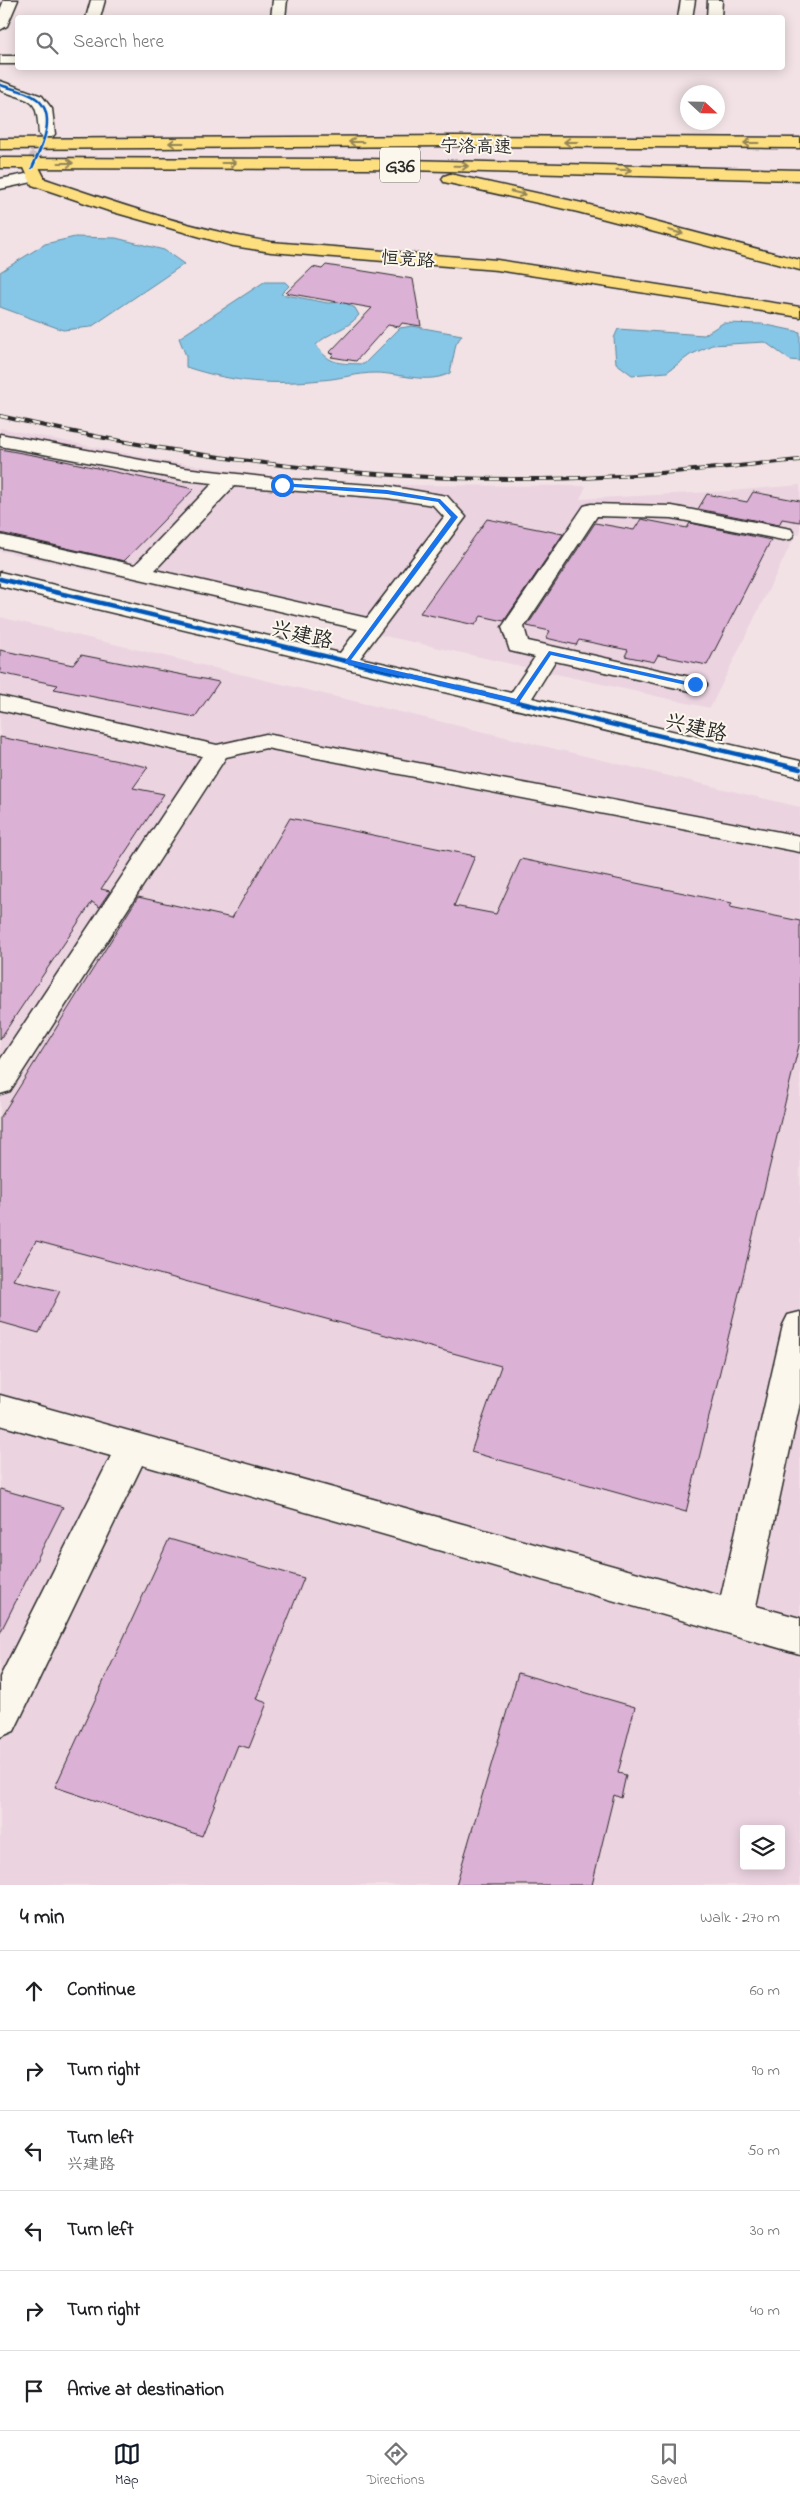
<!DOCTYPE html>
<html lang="en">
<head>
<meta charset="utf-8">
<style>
  :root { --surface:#fff; --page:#f2f2f2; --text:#202124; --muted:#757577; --line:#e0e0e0; --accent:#111827 }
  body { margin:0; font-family:"Indie Flower","LXGW WenKai TC",sans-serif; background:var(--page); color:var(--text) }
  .controls { position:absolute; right:15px; bottom:15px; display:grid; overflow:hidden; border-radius:5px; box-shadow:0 2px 12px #0003 }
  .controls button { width:45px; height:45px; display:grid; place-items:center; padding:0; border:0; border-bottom:1px solid var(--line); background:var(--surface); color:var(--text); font:25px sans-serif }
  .compass { position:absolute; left:680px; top:85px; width:45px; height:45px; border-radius:50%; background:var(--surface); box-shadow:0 2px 12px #0003; rotate:112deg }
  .stop { position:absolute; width:15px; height:15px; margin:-11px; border:4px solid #1a73e8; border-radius:50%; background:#fff }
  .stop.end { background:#1a73e8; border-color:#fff; box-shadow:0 1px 5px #0008 }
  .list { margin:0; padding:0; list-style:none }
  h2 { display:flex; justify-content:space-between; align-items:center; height:65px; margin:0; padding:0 20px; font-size:21px }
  h2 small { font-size:16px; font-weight:400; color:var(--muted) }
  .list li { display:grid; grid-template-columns:32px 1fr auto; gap:15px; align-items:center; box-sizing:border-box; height:80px; padding:0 20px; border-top:1px solid var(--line) }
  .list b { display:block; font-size:19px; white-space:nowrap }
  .list p { margin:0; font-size:16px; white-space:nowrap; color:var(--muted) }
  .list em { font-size:16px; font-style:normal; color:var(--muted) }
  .icon { flex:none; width:28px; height:28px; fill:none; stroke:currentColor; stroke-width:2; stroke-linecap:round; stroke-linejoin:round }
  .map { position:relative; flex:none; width:800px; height:1885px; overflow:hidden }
  .search { position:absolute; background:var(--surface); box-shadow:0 2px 12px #0003; left:15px; right:15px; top:15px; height:55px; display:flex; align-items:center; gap:12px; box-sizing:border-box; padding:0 18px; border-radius:5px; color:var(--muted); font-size:19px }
  .sheet { height:545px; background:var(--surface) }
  nav { display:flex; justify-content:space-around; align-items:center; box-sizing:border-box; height:70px; border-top:1px solid var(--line); background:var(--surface); font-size:14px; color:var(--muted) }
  nav a { display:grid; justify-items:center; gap:2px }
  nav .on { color:var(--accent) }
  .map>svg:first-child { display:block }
  .built { fill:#ebd3e0; fill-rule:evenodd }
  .water { fill:#86c6e7; stroke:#62889c }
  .building { fill:#dcb1d6; stroke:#2b2b2b }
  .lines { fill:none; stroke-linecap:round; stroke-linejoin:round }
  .minor-tunnel { stroke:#cabdc0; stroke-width:15; stroke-dasharray:15 8; stroke-linecap:butt }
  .minor-casing { stroke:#2b2b2b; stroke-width:3 }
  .major-casing { stroke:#2b2b2b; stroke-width:3 }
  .highway-casing { stroke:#2b2b2b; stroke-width:3 }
  .minor { fill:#fbf7ec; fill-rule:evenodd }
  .major { fill:#fddf80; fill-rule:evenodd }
  .highway { fill:#fddf80; fill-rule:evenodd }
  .rail-casing { stroke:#2b2b2b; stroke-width:4 }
  .rail { stroke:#fbf7ec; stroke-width:2.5; stroke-dasharray:8; stroke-linecap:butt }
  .cycleway-far1-casing { stroke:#fbf7ec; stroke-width:4.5 }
  .cycleway-casing { stroke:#fbf7ec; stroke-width:7 }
  .cycleway-far1 { stroke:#0057b8; stroke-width:2.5 }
  .cycleway { stroke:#0057b8; stroke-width:4.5 }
  .oneway { stroke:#948556 }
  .route { fill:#1a73e8 }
  .labels { text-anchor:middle; stroke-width:4; stroke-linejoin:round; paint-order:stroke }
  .far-street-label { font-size:18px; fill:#2b2b2b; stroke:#fbf7ec }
  .shield { fill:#fbf7ec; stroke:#696865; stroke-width:1 }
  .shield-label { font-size:20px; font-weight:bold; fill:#2b2b2b }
  .street-label { font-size:21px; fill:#2b2b2b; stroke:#fbf7ec }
</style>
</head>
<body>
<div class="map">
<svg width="800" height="1885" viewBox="0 0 800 1885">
  <rect width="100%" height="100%" fill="#f2e2e5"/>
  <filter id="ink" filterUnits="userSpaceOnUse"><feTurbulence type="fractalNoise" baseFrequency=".02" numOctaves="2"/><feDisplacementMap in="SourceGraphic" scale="10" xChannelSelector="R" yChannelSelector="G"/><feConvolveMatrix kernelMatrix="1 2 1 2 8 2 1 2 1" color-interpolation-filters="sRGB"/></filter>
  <g filter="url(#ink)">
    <!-- built -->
    <path class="built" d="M 0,428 L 164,461 L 291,479 L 371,485 L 586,486 L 580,499 L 730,491 L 800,485 L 800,534 L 796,534 L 710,708 L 0,551 Z
      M 0,617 L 800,807 L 800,1885 L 0,1885 ZM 744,1829 L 781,1829 L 781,1866 L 744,1866 Z"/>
    <!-- water -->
    <path class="water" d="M 75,237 L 116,238 L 164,250 L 184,264 L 91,327 L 63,330 L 0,307 L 0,272 L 45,244 Z
      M 264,282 L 285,282 L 289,286 L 281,294 L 328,303 L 344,302 L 355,308 L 359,315 C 346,331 331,330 316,345 C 330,366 341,363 364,364 L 400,328 L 412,326 L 462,335 L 456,344 L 450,373 C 427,385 399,373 375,373 C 358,373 339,379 322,380 C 272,385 235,383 186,367 L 186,356 L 179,338 Z
      M 723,323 L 762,324 L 800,332 L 800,361 L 790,360 L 765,342 L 712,345 L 690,355 L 667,372 L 632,375 L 616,363 L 614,338 L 618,329 L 704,335 Z"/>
    <!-- building -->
    <path class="building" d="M 326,265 L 413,279 L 421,326 L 402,323 L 399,327 L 388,325 L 356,361 L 331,357 L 334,354 L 329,353 L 372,308 L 286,293 L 313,267 L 322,269 Z
      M 0,449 L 60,460 L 194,489 L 124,561 L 0,533 Z
      M 753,492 L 800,501 L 800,522 L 782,519 L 779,525 L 698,509 L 707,494 L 747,502 Z
      M 487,519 L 563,534 L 504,621 L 481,616 L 475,625 L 420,613 Z
      M 641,519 L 687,528 L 690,523 L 771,540 L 707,665 L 658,655 L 654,662 L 625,656 L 628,650 L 579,640 L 576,645 L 546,638 L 550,631 L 527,626 L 595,523 L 634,530 Z
      M 0,650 L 73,665 L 81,655 L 219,682 L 195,717 L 54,689 L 58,685 L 0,673 Z
      M 0,737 L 148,767 L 133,788 L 164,794 L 101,889 L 110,891 L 99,907 L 92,902 L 0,1039 Z
      M 290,818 L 475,856 L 454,906 L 496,914 L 521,859 L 732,903 L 730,907 L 800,921 L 800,1041 L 686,1512 L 471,1452 L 501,1366 L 36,1241 L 13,1280 L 60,1291 L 39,1333 L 0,1322 L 0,1118 L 138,897 L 232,918 Z
      M 0,1489 L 63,1507 L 0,1633 Z
      M 169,1539 L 304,1578 L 256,1699 L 267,1703 L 249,1748 L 238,1745 L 202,1836 L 55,1787 Z
      M 518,1673 L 635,1707 L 618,1773 L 626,1775 L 621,1798 L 614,1795 L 592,1885 L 456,1885 Z"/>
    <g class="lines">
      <!-- minor-tunnel -->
      <path class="minor-tunnel" d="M 32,168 L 47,134"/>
      <defs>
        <path id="minor" d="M 4,0 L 18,0 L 7,26 L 0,30 L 0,10 Z
          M 91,0 L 105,0 L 100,18 L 86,18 Z
          M 273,0 L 287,0 L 285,18 L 271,18 Z
          M 681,0 L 695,0 L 692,18 L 678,18 Z
          M 708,0 L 722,0 L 721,18 L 707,18 Z
          M 0,56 L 18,56 L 18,64 L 0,64 Z
          M 0,81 L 42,96 L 52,109 L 55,134 L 52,137 L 42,137 L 39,134 C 37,96 33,103 0,90 Z
          M 36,172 L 44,177 L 42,180 L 0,189 L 0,179 Z
          M 0,434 L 184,468 L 282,479 L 387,486 L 447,496 L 466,517 L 360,658 L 511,693 L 535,657 L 510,651 L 502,627 L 584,506 L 591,504 L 672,506 L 791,529 L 794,534 L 791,539 L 783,540 L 672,518 L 597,516 L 524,627 L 528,641 L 695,678 L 703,680 L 707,685 L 703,690 L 695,692 L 555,661 L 532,698 L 800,761 L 800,777 L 0,586 L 0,572 L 340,653 L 358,629 L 0,547 L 0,535 L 135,565 L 213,483 L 184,480 L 0,446 ZM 234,486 L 387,498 L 433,505 L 444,517 L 367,618 L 155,570 Z
          M 0,696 L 217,745 L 266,734 L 800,836 L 800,852 L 266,748 L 226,757 L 10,1091 L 0,1094 L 0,1060 L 202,756 L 0,710 Z
          M 800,1312 L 800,1403 L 756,1606 L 800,1618 L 800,1654 L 142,1465 L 14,1731 L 0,1737 L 0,1677 L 111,1456 L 0,1425 L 0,1395 L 721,1596 L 783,1325 L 788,1315 Z"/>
        <path id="major" d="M 32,163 L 38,165 L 45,179 C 119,204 194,230 271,242 L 497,260 L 800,307 L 800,317 L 497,270 L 271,252 L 233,246 L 106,210 L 32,185 L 24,168 Z"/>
        <path id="highway" d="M 454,136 L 800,138 L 800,148 L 454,146 L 0,149 L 0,139 Z
          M 0,158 L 367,159 L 800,170 L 800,180 L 367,169 L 0,168 Z
          M 450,174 L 582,203 L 800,260 L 800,270 L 578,212 L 444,182 L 442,179 L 444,176 Z"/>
      </defs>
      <!-- minor casing -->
      <use href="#minor" class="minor-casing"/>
      <!-- major casing -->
      <use href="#major" class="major-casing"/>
      <!-- highway casing -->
      <use href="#highway" class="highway-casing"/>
      <!-- minor -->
      <use href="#minor" class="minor"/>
      <!-- major -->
      <use href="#major" class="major"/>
      <!-- highway -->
      <use href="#highway" class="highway"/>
      <defs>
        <path id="rail" d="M 0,416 C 178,457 358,481 542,479 C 628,478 714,468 800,460"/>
      </defs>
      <!-- rail casing -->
      <use href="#rail" class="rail-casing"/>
      <!-- rail -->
      <use href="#rail" class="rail"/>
      <defs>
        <path id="cycleway-far1" d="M 0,85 C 12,89 27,91 37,99 C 58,116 41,148 32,168"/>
        <path id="cycleway" d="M 0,579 L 800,769"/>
      </defs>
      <!-- cycleway-far1 casing -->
      <use href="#cycleway-far1" class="cycleway-far1-casing"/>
      <!-- cycleway casing -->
      <use href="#cycleway" class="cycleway-casing"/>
      <!-- cycleway-far1 -->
      <use href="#cycleway-far1" class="cycleway-far1"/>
      <!-- cycleway -->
      <use href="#cycleway" class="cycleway"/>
    </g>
    <!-- one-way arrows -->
    <defs><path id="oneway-shaft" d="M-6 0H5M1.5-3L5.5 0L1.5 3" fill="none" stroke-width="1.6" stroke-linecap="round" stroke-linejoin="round" transform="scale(1.25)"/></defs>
    <g class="oneway">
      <use href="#oneway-shaft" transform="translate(356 142) rotate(180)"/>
      <use href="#oneway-shaft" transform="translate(571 142) rotate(-180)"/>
      <use href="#oneway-shaft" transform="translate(176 143) rotate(180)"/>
      <use href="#oneway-shaft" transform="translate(751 143) rotate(-180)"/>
      <use href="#oneway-shaft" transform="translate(66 163)"/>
      <use href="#oneway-shaft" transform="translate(229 163)"/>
      <use href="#oneway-shaft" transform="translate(461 166) rotate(1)"/>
      <use href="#oneway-shaft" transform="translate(624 170) rotate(1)"/>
      <use href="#oneway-shaft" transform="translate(518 193) rotate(13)"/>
      <use href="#oneway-shaft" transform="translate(676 232) rotate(16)"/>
    </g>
  </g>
  <!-- route -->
  <path class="route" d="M 282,483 L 387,490 L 440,499 L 458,517 L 351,660 L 516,699 L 549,651 L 698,684 L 695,687 L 551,655 L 518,704 L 344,663 L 451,517 L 438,502 L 387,494 L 280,486 Z"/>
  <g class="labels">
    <!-- far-street labels -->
    <g class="far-street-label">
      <text transform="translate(476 146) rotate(1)" y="6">宁洛高速</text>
      <text transform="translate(408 259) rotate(4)" y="6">恒竞路</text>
    </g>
    <!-- shield labels -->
    <rect class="shield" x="380" y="147.5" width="40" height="35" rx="4"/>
    <g class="shield-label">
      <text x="400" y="172">G36</text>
    </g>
    <!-- street labels -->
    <g class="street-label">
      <text transform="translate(302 634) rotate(13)" y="7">兴建路</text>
      <text transform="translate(696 727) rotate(13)" y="7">兴建路</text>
    </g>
  </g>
</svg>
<div class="controls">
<button><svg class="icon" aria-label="layers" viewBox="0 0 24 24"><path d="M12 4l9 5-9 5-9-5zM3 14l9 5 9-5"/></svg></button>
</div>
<svg class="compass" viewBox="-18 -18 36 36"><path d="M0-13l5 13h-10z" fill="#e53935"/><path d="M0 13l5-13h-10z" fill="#757577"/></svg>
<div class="stop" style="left:282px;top:485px"></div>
<div class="stop end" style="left:695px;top:684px"></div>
<div class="search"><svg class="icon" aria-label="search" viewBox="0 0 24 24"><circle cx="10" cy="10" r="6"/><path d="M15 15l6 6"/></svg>Search here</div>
</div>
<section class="sheet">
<h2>4 min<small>Walk · 270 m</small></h2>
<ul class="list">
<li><svg class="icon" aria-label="ahead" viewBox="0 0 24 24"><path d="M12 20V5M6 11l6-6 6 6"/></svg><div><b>Continue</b></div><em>60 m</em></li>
<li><svg class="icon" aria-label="right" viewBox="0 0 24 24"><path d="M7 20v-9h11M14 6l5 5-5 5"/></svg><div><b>Turn right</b></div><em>90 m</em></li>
<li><svg class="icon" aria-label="left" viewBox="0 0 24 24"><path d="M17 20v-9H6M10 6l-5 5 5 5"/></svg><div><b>Turn left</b><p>兴建路</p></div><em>50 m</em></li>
<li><svg class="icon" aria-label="left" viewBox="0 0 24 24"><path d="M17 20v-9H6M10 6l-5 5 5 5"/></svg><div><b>Turn left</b></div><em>30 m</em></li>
<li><svg class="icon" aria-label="right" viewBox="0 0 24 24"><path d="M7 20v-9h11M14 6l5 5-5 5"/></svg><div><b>Turn right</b></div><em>40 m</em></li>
<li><svg class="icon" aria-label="arrive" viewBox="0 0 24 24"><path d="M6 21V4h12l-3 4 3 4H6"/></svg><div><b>Arrive at destination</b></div></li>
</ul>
</section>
<nav>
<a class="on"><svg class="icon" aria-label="map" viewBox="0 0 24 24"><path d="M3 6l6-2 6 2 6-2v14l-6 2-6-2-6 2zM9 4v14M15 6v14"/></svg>Map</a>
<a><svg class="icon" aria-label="directions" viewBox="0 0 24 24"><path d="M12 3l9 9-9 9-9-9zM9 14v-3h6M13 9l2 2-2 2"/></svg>Directions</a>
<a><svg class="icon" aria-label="saved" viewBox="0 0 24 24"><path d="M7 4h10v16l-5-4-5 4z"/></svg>Saved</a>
</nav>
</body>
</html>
